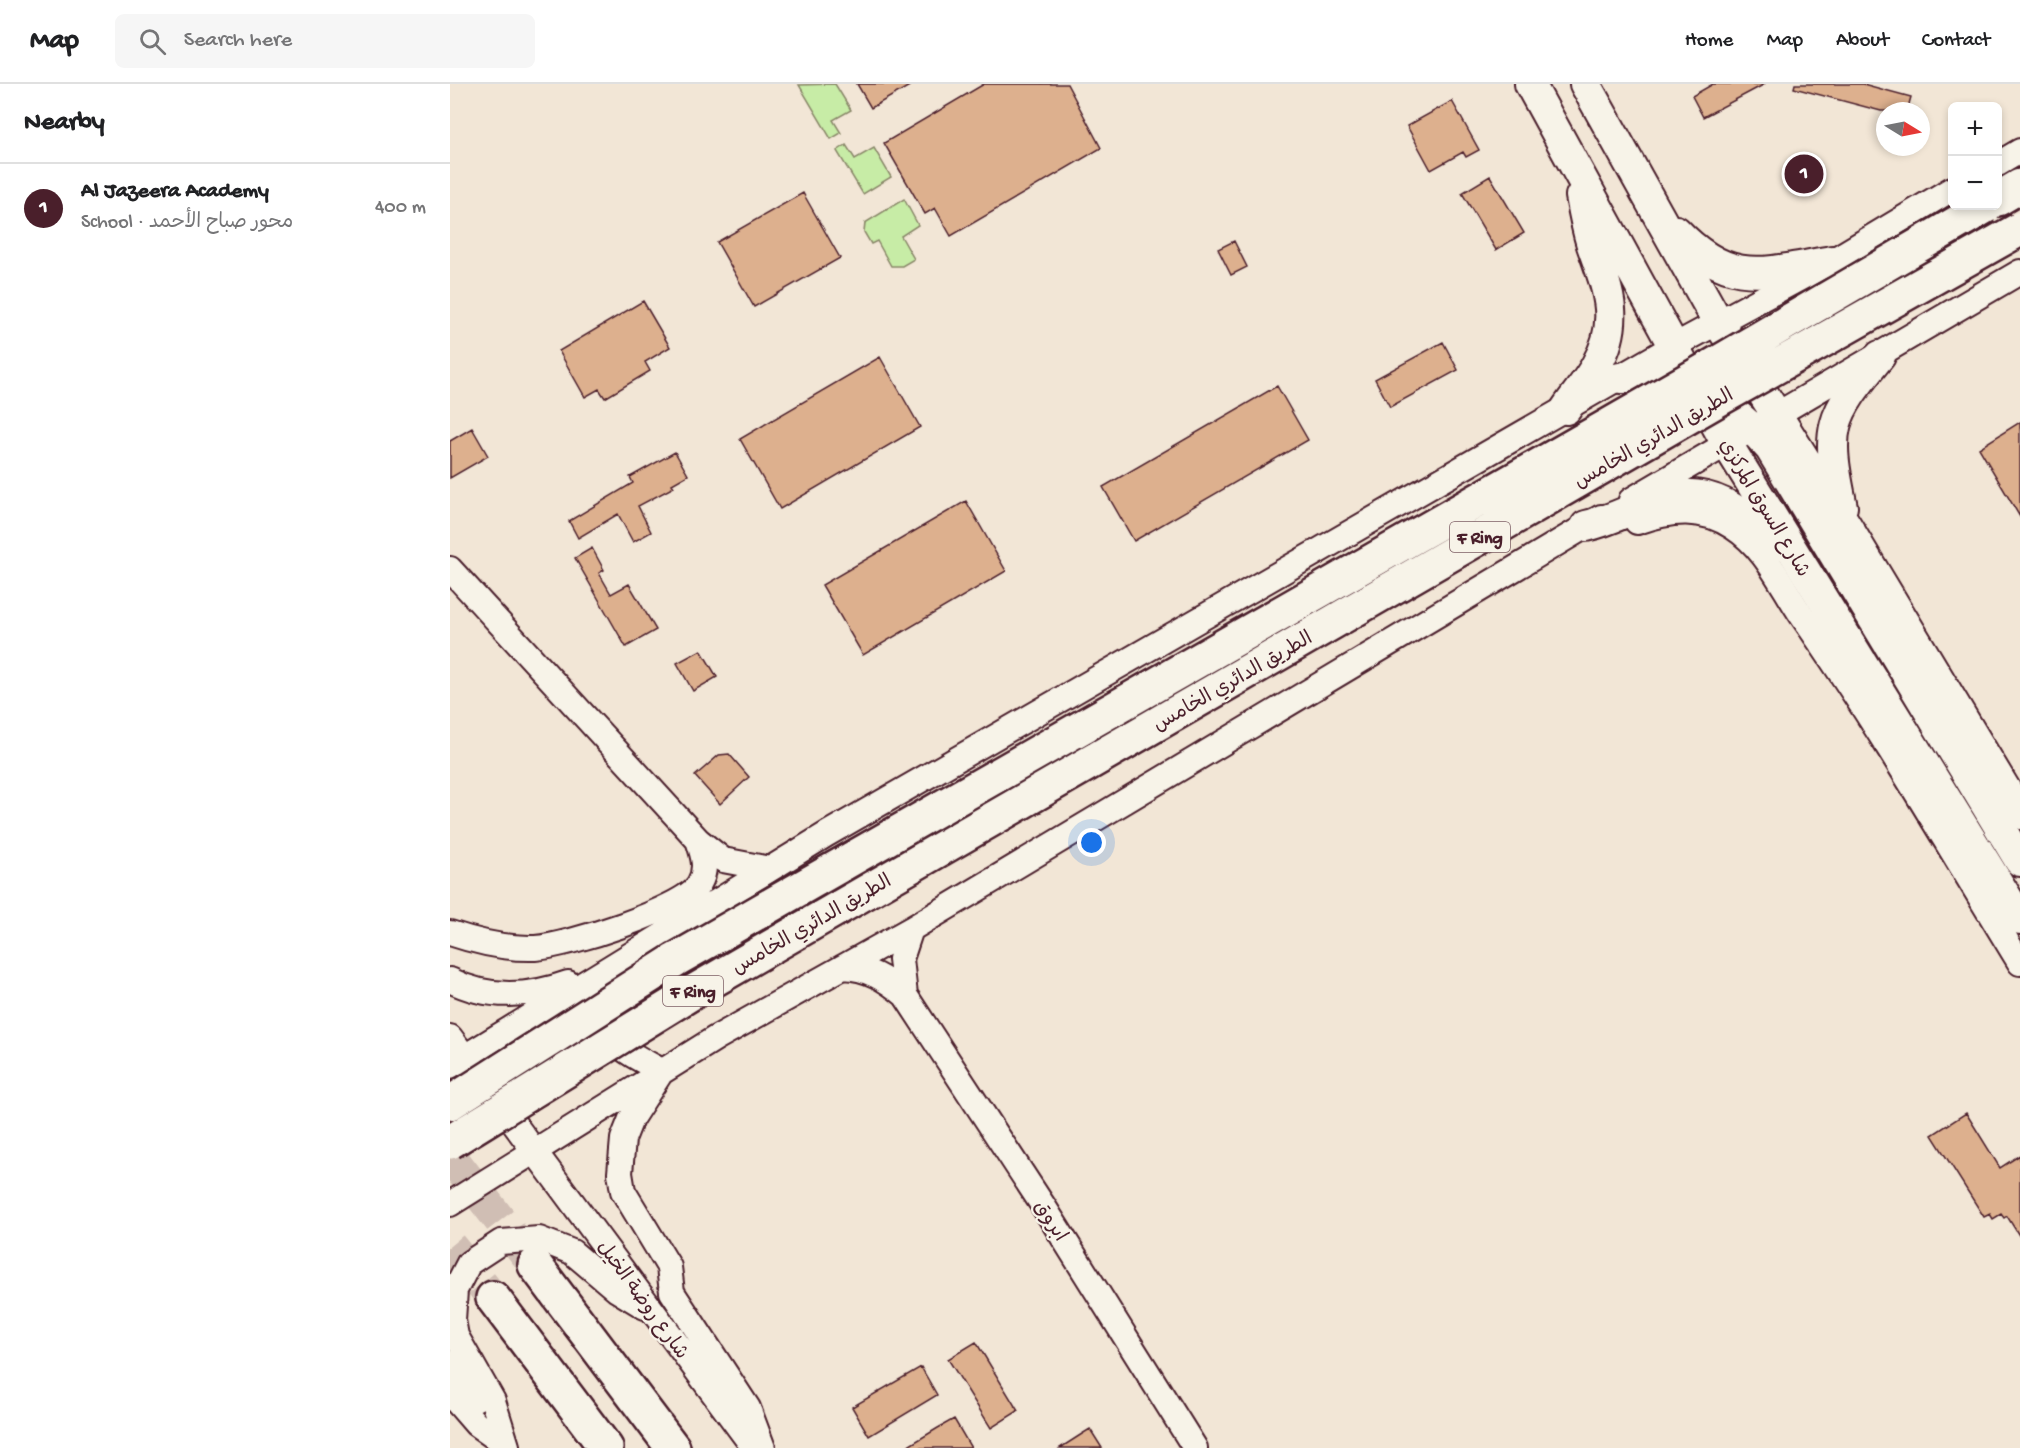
<!DOCTYPE html>
<html lang="en">
<head>
<meta charset="utf-8">
<style>
  :root { --surface:#fff; --page:#f6f6f6; --text:#202124; --muted:#757577; --line:#e0e0e0; --accent:#4a1f2b }
  body { margin:0; font-family:"Gochi Hand","Playpen Sans Arabic",sans-serif; background:var(--page); color:var(--text) }
  .controls { position:absolute; right:18px; top:18px; display:grid; overflow:hidden; border-radius:9px; box-shadow:0 3px 9px #0003 }
  .controls button { width:54px; height:54px; display:grid; place-items:center; padding:0; border:0; border-bottom:2px solid var(--line); background:var(--surface); color:var(--text); font:30px sans-serif }
  .compass { position:absolute; left:1426px; top:18px; width:54px; height:54px; border-radius:50%; background:var(--surface); box-shadow:0 3px 9px #0003; rotate:100deg }
  .you { position:absolute; left:642px; top:759px; width:21px; height:21px; margin:-15px; border:4px solid #fff; border-radius:50%; background:#1a73e8; box-shadow:0 0 0 9px #1a73e833 }
  .badge { display:grid; place-items:center; width:39px; height:39px; border-radius:50%; background:var(--accent); color:#fff; font-size:20px; font-weight:700 }
  .pin { position:absolute; translate:-50% -50%; border:3px solid #fff; box-shadow:0 2px 6px #0006 }
  .list { margin:0; padding:0; list-style:none }
  h2 { display:flex; justify-content:space-between; align-items:center; height:78px; margin:0; padding:0 24px; font-size:26px }
  h2 small { font-size:20px; font-weight:400; color:var(--muted) }
  .list li { display:grid; grid-template-columns:39px 1fr auto; gap:18px; align-items:center; box-sizing:border-box; height:90px; padding:0 24px; border-top:2px solid var(--line) }
  .list b { display:block; font-size:22px; white-space:nowrap }
  .list p { margin:0; font-size:20px; white-space:nowrap; color:var(--muted) }
  .list em { font-size:20px; font-style:normal; color:var(--muted) }
  .icon { flex:none; width:33px; height:33px; fill:none; stroke:currentColor; stroke-width:2; stroke-linecap:round; stroke-linejoin:round }
  .map { position:relative; flex:none; width:1570px; height:1364px; overflow:hidden }
  header { display:flex; align-items:center; gap:36px; box-sizing:border-box; height:84px; padding:0 30px; background:var(--surface); border-bottom:2px solid var(--line) }
  header strong { font-size:28px }
  nav { display:flex; gap:33px; margin-inline-start:auto; font-size:21px }
  .search { width:420px; height:54px; background:var(--page); display:flex; align-items:center; gap:15px; box-sizing:border-box; padding:0 21px; border-radius:9px; color:var(--muted); font-size:22px }
  main { display:flex }
  aside { flex:1; background:var(--surface) }
  .map>svg:first-child { display:block }
  .green { fill:#c7eca6; stroke:#888668; stroke-width:1.5 }
  .building { fill:#ddb08e; stroke:#4a1f2b; stroke-width:1.5 }
  .lines { fill:none; stroke-linecap:round; stroke-linejoin:round }
  .highway-tunnel { stroke:#d0beb4; stroke-width:33; stroke-dasharray:33 16; stroke-linecap:butt }
  .minor-casing { stroke:#4a1f2b; stroke-width:28 }
  .major-casing { stroke:#4a1f2b; stroke-width:34 }
  .highway-casing { stroke:#4a1f2b; stroke-width:38 }
  .minor { stroke:#f7f3e8; stroke-width:24 }
  .major { stroke:#f7f3e8; stroke-width:30 }
  .highway { stroke:#f7f3e8; stroke-width:33 }
  .highway-bridge-casing { stroke:#4a1f2b; stroke-width:38; stroke-linecap:butt }
  .highway-bridge { stroke:#f7f3e8; stroke-width:33 }
  .labels { text-anchor:middle; stroke-width:4.5; stroke-linejoin:round; paint-order:stroke }
  .shield { fill:#f7f3e8; stroke:#7e5f64; stroke-width:1.5 }
  .shield-label { font-size:18px; font-weight:bold; fill:#4a1f2b }
  .street-label { font-size:20px; fill:#4a1f2b; stroke:#f7f3e8 }
</style>
</head>
<body>
<header>
<strong>Map</strong>
<div class="search"><svg class="icon" aria-label="search" viewBox="0 0 24 24"><circle cx="10" cy="10" r="6"/><path d="M15 15l6 6"/></svg>Search here</div>
<nav><a>Home</a><a>Map</a><a>About</a><a>Contact</a></nav>
</header>
<main>
<aside>
<h2>Nearby<small></small></h2>
<ul class="list">
<li><span class="badge">1</span><div><b>Al Jazeera Academy</b><p>School · محور صباح الأحمد</p></div><em>400 m</em></li>
</ul>
</aside>
<div class="map">
<svg width="1570" height="1364" viewBox="0 0 1570 1364">
  <rect width="100%" height="100%" fill="#f2e6d6"/>
  <filter id="ink" filterUnits="userSpaceOnUse"><feTurbulence type="fractalNoise" baseFrequency=".0167" numOctaves="2"/><feDisplacementMap in="SourceGraphic" scale="12" xChannelSelector="R" yChannelSelector="G"/><feConvolveMatrix kernelMatrix="1 2 1 2 8 2 1 2 1" color-interpolation-filters="sRGB"/></filter>
  <g filter="url(#ink)">
    <!-- green -->
    <path class="green" d="M 385,0 L 401,26 L 383,36 L 391,49 L 381,55 L 349,1 Z
      M 396,61 L 405,75 L 424,64 L 441,93 L 413,110 L 387,67 Z
      M 454,115 L 468,141 L 451,152 L 464,175 L 452,182 L 441,182 L 427,157 L 421,160 L 414,148 L 415,139 Z"/>
    <!-- building -->
    <path class="building" d="M 407,0 L 463,0 L 421,24 Z
      M 534,0 L 617,0 L 651,64 L 501,152 L 485,124 L 475,130 L 434,59 Z
      M 1263,0 L 1315,0 L 1253,33 L 1242,12 Z
      M 1345,0 L 1413,0 L 1461,13 L 1457,27 L 1431,27 L 1344,4 Z
      M 1002,17 L 1029,66 L 1016,73 L 1013,68 L 981,86 L 957,42 Z
      M 1040,92 L 1074,149 L 1046,166 L 1012,109 Z
      M 353,109 L 390,174 L 304,223 L 267,158 Z
      M 784,157 L 797,183 L 781,191 L 768,165 Z
      M 193,217 L 220,263 L 195,278 L 200,287 L 155,314 L 149,305 L 135,313 L 109,267 Z
      M 993,258 L 1008,286 L 940,323 L 925,295 Z
      M 430,273 L 470,343 L 330,425 L 290,355 Z
      M 827,302 L 858,356 L 684,457 L 653,403 Z
      M 1570,338 L 1570,433 L 1529,364 Z
      M 22,344 L 38,372 L 0,394 L 0,357 Z
      M 225,368 L 238,391 L 222,400 L 224,403 L 188,422 L 201,448 L 183,458 L 168,430 L 128,454 L 119,437 L 183,399 L 180,393 Z
      M 516,417 L 556,487 L 413,571 L 372,501 Z
      M 142,464 L 154,486 L 149,489 L 161,510 L 179,500 L 206,546 L 176,563 L 125,474 Z
      M 251,566 L 267,593 L 243,607 L 227,579 Z
      M 279,670 L 299,693 L 270,720 L 245,692 L 269,671 Z
      M 1516,1029 L 1550,1084 L 1570,1071 L 1570,1153 L 1557,1132 L 1554,1134 L 1551,1130 L 1543,1135 L 1540,1130 L 1534,1133 L 1482,1051 Z
      M 526,1258 L 568,1327 L 541,1344 L 498,1275 Z
      M 471,1283 L 487,1311 L 419,1352 L 402,1323 Z
      M 504,1335 L 521,1364 L 455,1364 L 488,1344 Z
      M 640,1345 L 652,1364 L 610,1364 L 632,1350 Z"/>
    <g class="lines">
      <!-- highway-tunnel -->
      <path class="highway-tunnel" d="M 0,1072 L 84,1180
        M 0,1162 L 43,1214"/>
      <defs>
        <path id="minor" d="M 1548,80 L 1570,67
          M 1181,416 L 1570,188
          M 1187,438 C 1220,426 1253,423 1283,443 C 1316,464 1331,501 1352,532 C 1430,644 1499,763 1570,879
          M 0,485 L 248,756 L 273,776 L 320,785
          M 0,849 C 27,858 56,865 85,864 C 116,862 233,826 249,800 C 258,785 253,771 248,756
          M 393,883 C 418,884 436,895 455,911 L 594,1123 L 745,1364
          M 0,896 C 37,915 79,913 118,899
          M 455,911 L 451,875 L 461,845
          M 144,912 C 143,954 180,970 212,987 L 181,1035 L 173,1055 L 170,1089 L 173,1107 L 219,1183 L 222,1208 L 298,1324 L 313,1364
          M 0,953 L 304,1364
          M 0,982 L 377,750 L 1224,262 L 1382,177 L 1502,105
          M 0,1120 L 266,954 L 461,845 L 1151,433
          M 0,1280 L 25,1315
          M 0,1310 L 26,1340 L 57,1362
          M 57,1362 L 43,1317 L 6,1252 L 3,1236 L 5,1206 L 19,1179 L 51,1158 L 89,1155 L 122,1168 L 167,1206 L 195,1223"/>
        <path id="major" d="M 1080,0 L 1277,360 L 1570,835
          M 1135,0 L 1268,238 L 1396,441 L 1570,730
          M 1226,147 C 1279,203 1313,189 1382,177
          M 1170,294 C 1184,294 1199,292 1212,294 C 1256,300 1292,332 1320,364 L 1570,777
          M 1116,325 C 1126,310 1139,296 1147,280 C 1172,236 1157,204 1142,161 C 1137,145 1134,129 1131,112
          M 1392,423 C 1375,343 1379,334 1430,272
          M 1136,442 C 1163,436 1184,423 1210,415 C 1259,400 1294,426 1322,463"/>
        <path id="highway" d="M 1548,115 L 1570,102
          M 85,1181 L 223,1364
          M 43,1214 L 156,1364"/>
      </defs>
      <!-- minor casing -->
      <use href="#minor" class="minor-casing"/>
      <!-- major casing -->
      <use href="#major" class="major-casing"/>
      <!-- highway casing -->
      <use href="#highway" class="highway-casing"/>
      <!-- minor -->
      <use href="#minor" class="minor"/>
      <!-- major -->
      <use href="#major" class="major"/>
      <!-- highway -->
      <use href="#highway" class="highway"/>
      <defs>
        <path id="highway-bridge" d="M 0,1019 L 225,876 L 1252,288 L 1536,122
          M 0,1058 L 248,905 L 1271,314 L 1570,145"/>
      </defs>
      <!-- highway-bridge casing -->
      <use href="#highway-bridge" class="highway-bridge-casing"/>
      <!-- highway-bridge -->
      <use href="#highway-bridge" class="highway-bridge"/>
    </g>
  </g>
  <g class="labels">
    <!-- shield labels -->
    <g class="shield">
      <rect x="1000" y="438" width="60" height="30" rx="4.5"/>
      <rect x="213" y="892" width="60" height="30" rx="4.5"/>
    </g>
    <g class="shield-label">
      <text x="1030" y="459">F Ring</text>
      <text x="243" y="913">F Ring</text>
    </g>
    <!-- street labels -->
    <g class="street-label">
      <text transform="translate(1203 353) rotate(-30)" y="7">الطريق الدائري الخامس</text>
      <text transform="translate(1316 423) rotate(59)" y="7">شارع السوق المركزي</text>
      <text transform="translate(782 596) rotate(-30)" y="7">الطريق الدائري الخامس</text>
      <text transform="translate(361 839) rotate(-30)" y="7">الطريق الدائري الخامس</text>
      <text transform="translate(602 1136) rotate(58)" y="7">ابروق</text>
      <text transform="translate(194 1215) rotate(54)" y="7">شارع روضة الخيل</text>
    </g>
  </g>
</svg>
<div class="controls">
<button>+</button>
<button>−</button>
</div>
<svg class="compass" viewBox="-18 -18 36 36"><path d="M0-13l5 13h-10z" fill="#e53935"/><path d="M0 13l5-13h-10z" fill="#757577"/></svg>
<div class="you"></div>
<div class="pin badge" style="left:1354px;top:90px">1</div>
</div>
</main>
</body>
</html>
